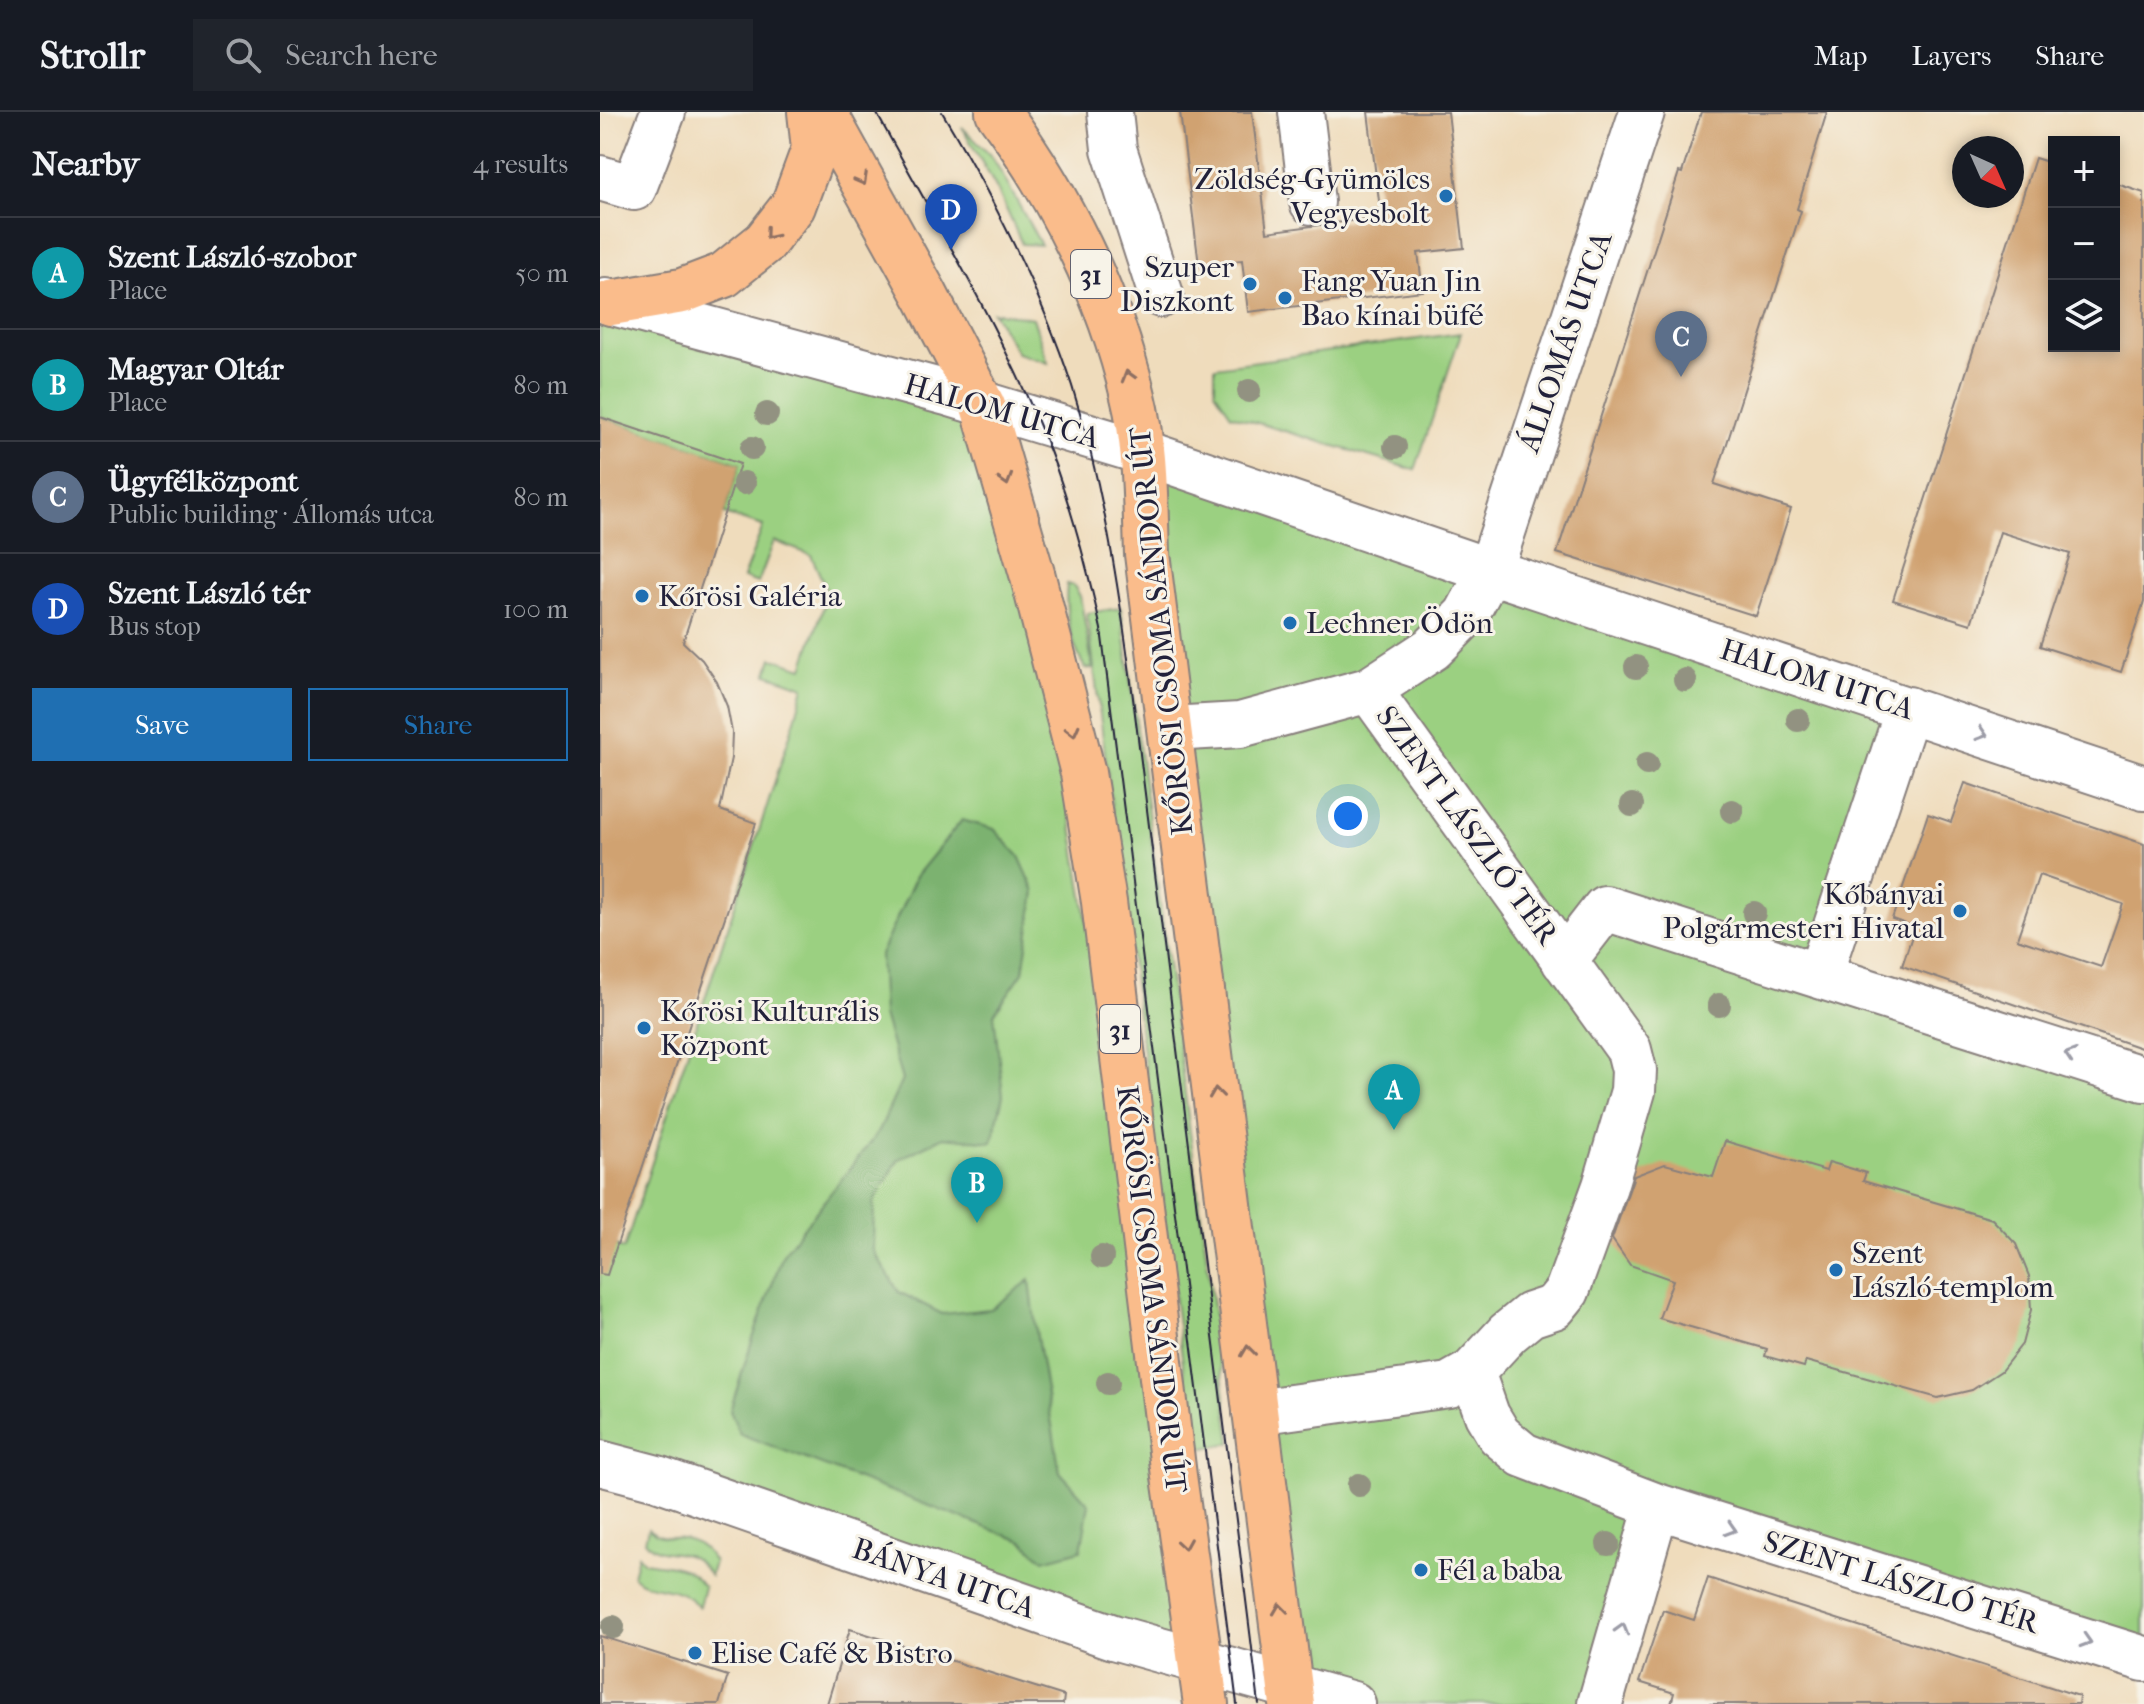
<!DOCTYPE html>
<html lang="en">
<head>
<meta charset="utf-8">
<style>
  :root { --surface:#171b24; --page:#20242c; --text:#f1f3f6; --muted:#9ea1a6; --line:#363941; --accent:#1f6fb2 }
  body { margin:0; font-family:"IM FELL French Canon",serif; background:var(--page); color:var(--text) }
  .controls { position:absolute; right:24px; top:24px; display:grid; overflow:hidden; border-radius:0px; box-shadow:0 4px 12px #0003 }
  .controls button { width:72px; height:72px; display:grid; place-items:center; padding:0; border:0; border-bottom:2px solid var(--line); background:var(--surface); color:var(--text); font:40px sans-serif }
  .compass { position:absolute; left:1352px; top:24px; width:72px; height:72px; border-radius:50%; background:var(--surface); box-shadow:0 4px 12px #0003; rotate:135deg }
  .you { position:absolute; left:748px; top:704px; width:28px; height:28px; margin:-20px; border:6px solid #fff; border-radius:50%; background:#1a73e8; box-shadow:0 0 0 12px #1a73e833 }
  .badge { display:grid; place-items:center; width:52px; height:52px; border-radius:50%; background:var(--accent); color:#fff; font-size:26px; font-weight:700 }
  .pin { position:absolute; translate:-50% -66px; filter:drop-shadow(0 2px 4px #0008) }
  .pin::after { content:''; position:absolute; top:42px; width:28px; height:24px; background:inherit; clip-path:polygon(0 0,100% 0,50% 100%) }
  .list { margin:0; padding:0; list-style:none }
  h2 { display:flex; justify-content:space-between; align-items:center; height:104px; margin:0; padding:0 32px; font-size:34px }
  h2 small { font-size:26px; font-weight:400; color:var(--muted) }
  .list li { display:grid; grid-template-columns:52px 1fr auto; gap:24px; align-items:center; box-sizing:border-box; height:112px; padding:0 32px; border-top:2px solid var(--line) }
  .list b { display:block; font-size:30px; white-space:nowrap }
  .list p { margin:0; font-size:26px; white-space:nowrap; color:var(--muted) }
  .list em { font-size:26px; font-style:normal; color:var(--muted) }
  .actions { display:flex; gap:16px; padding:24px 32px }
  .actions a { flex:1; padding:18px 0; border:2px solid var(--accent); border-radius:0px; text-align:center; font-size:28px; color:var(--accent) }
  .actions .main { background:var(--accent); color:#fff }
  .icon { flex:none; width:44px; height:44px; fill:none; stroke:currentColor; stroke-width:2; stroke-linecap:round; stroke-linejoin:round }
  .map { position:relative; flex:none; width:1544px; height:1592px; overflow:hidden }
  header { display:flex; align-items:center; gap:48px; box-sizing:border-box; height:112px; padding:0 40px; background:var(--surface); border-bottom:2px solid var(--line) }
  header strong { font-size:38px }
  nav { display:flex; gap:44px; margin-inline-start:auto; font-size:28px }
  .search { width:560px; height:72px; background:var(--page); display:flex; align-items:center; gap:20px; box-sizing:border-box; padding:0 28px; border-radius:0px; color:var(--muted); font-size:30px }
  main { display:flex }
  aside { flex:1; background:var(--surface) }
  .map>svg:first-child { display:block }
  .green { fill:#9bd081; stroke:#5e795e; stroke-width:2 }
  .forest { fill:#7cb26f; stroke:#4f6a55; stroke-width:2 }
  .building { fill:#d0a271; fill-rule:evenodd }
  .lines { fill:none; stroke-linecap:round; stroke-linejoin:round }
  .minor-casing { stroke:#887f7c; stroke-width:48 }
  .major-casing { stroke:#887f7c; stroke-width:48 }
  .minor { stroke:#fff; stroke-width:44 }
  .major { stroke:#fabc8b; stroke-width:44 }
  .tram { stroke:#22223b; stroke-width:2 }
  .tree { fill:#929281 }
  .oneway { stroke:#8e6f63 }
  .oneway2 { stroke:#9c9ca7 }
  .poi-dot { fill:#1f6fb2; stroke:#f7f3e8; stroke-width:3 }
  .labels { text-anchor:middle; stroke-width:6; stroke-linejoin:round; paint-order:stroke }
  .shield { fill:#f7f3e8; stroke:#62616f; stroke-width:2 }
  .shield-label { font-size:28px; font-weight:bold; fill:#22223b }
  .poi-label { font-size:30px; fill:#22223b; stroke:#f7f3e8; text-anchor:start }
  .street-label { font-size:30px; fill:#22223b; stroke:#f7f3e8 }
</style>
</head>
<body>
<header>
<strong>Strollr</strong>
<div class="search"><svg class="icon" aria-label="search" viewBox="0 0 24 24"><circle cx="10" cy="10" r="6"/><path d="M15 15l6 6"/></svg>Search here</div>
<nav><a>Map</a><a>Layers</a><a>Share</a></nav>
</header>
<main>
<aside>
<h2>Nearby<small>4 results</small></h2>
<ul class="list">
<li><span class="badge" style="background:#0f9aa8">A</span><div><b>Szent László-szobor</b><p>Place</p></div><em>50 m</em></li>
<li><span class="badge" style="background:#0f9aa8">B</span><div><b>Magyar Oltár</b><p>Place</p></div><em>80 m</em></li>
<li><span class="badge" style="background:#5c6f8a">C</span><div><b>Ügyfélközpont</b><p>Public building · Állomás utca</p></div><em>80 m</em></li>
<li><span class="badge" style="background:#1a4fb4">D</span><div><b>Szent László tér</b><p>Bus stop</p></div><em>100 m</em></li>
</ul>
<div class="actions"><a class="main">Save</a><a>Share</a></div>
</aside>
<div class="map">
<svg width="1544" height="1592" viewBox="0 0 1544 1592">
  <rect width="100%" height="100%" fill="#f7f3e8"/>
  <filter id="ink" filterUnits="userSpaceOnUse"><feTurbulence type="fractalNoise" baseFrequency=".0125" numOctaves="2"/><feDisplacementMap in="SourceGraphic" scale="16" xChannelSelector="R" yChannelSelector="G"/><feConvolveMatrix kernelMatrix="1 2 1 2 8 2 1 2 1" color-interpolation-filters="sRGB"/></filter>
  <filter id="wash" filterUnits="userSpaceOnUse"><feTurbulence type="fractalNoise" baseFrequency=".006" numOctaves="4" result="noise"/><feDisplacementMap in="SourceGraphic" scale="32" xChannelSelector="R" yChannelSelector="G"/><feGaussianBlur stdDeviation="1.8" result="paint"/><feColorMatrix in="noise" values="0 0 0 0 0 0 0 0 0 0 0 0 0 0 0 0 0 1.4 0 .05"/><feComposite in="paint" operator="in"/></filter>
  <g filter="url(#wash)">
    <rect width="100%" height="100%" fill="#efdcbc"/>
    <!-- green -->
    <path class="green" d="M 362,15 L 393,46 L 441,133 L 422,132 L 397,77 Z
      M 0,188 L 383,294 L 433,465 L 603,1551 L 0,1351 L 0,1129 L 24,1137 L 196,604 L 204,575 L 167,562 L 172,546 L 203,556 L 228,481 L 211,443 L 174,429 L 158,471 L 143,466 L 163,414 L 124,402 L 140,352 L 0,305 Z
      M 393,200 L 433,206 L 448,251 L 417,241 Z
      M 861,221 L 815,358 L 631,303 L 615,279 L 615,255 Z
      M 542,340 L 1308,597 L 1220,862 L 1544,967 L 1544,1546 L 1057,1394 L 1000,1592 L 753,1592 L 690,1574 Z
      M 467,472 L 474,474 L 480,484 L 493,557 L 485,556 C 471,532 464,500 467,472 Z
      M 521,496 L 631,1331 L 594,1338 L 487,501 Z
      M 48,1417 C 72,1436 91,1413 114,1450 L 110,1464 C 87,1427 67,1452 45,1429 Z
      M 38,1443 L 44,1450 C 72,1455 86,1451 104,1475 L 99,1495 C 74,1468 52,1482 33,1464 Z"/>
    <!-- forest -->
    <path class="forest" d="M 362,708 L 394,717 L 419,744 L 435,780 L 423,860 L 394,902 L 403,984 L 392,1030 L 343,1025 L 299,1047 L 274,1089 L 273,1138 L 299,1180 L 342,1202 L 391,1197 L 430,1168 L 437,1225 L 460,1360 L 489,1392 L 481,1438 L 444,1448 L 422,1429 L 140,1322 L 130,1299 L 151,1232 L 183,1142 L 279,1019 L 302,968 L 283,903 L 280,843 L 316,764 Z"/>
    <g id="blocks">
      <!-- building -->
      <path class="building" d="M 580,0 L 652,0 L 667,120 L 781,105 L 768,0 L 848,0 L 864,136 L 818,141 L 823,179 L 648,200 L 642,148 L 599,153 Z
        M 1101,0 L 1227,0 L 1197,97 L 1201,99 L 1114,372 L 1191,397 L 1156,504 L 957,441 L 1079,60 L 1082,61 Z
        M 1435,46 L 1454,52 L 1454,234 L 1514,234 L 1514,71 L 1544,81 L 1544,490 L 1521,560 L 1440,534 L 1470,442 L 1400,420 L 1371,512 L 1293,488 Z
        M 0,305 L 140,352 L 83,530 L 102,548 L 117,570 L 127,594 L 132,620 L 131,646 L 120,698 L 156,711 L 7,1163 L 0,1162 Z
        M 1365,671 L 1544,732 L 1544,937 L 1302,854 L 1315,815 L 1292,807 L 1310,755 L 1328,702 L 1351,710 ZM 1439,763 L 1523,792 L 1501,855 L 1417,827 Z
        M 1125,1029 L 1226,1059 L 1229,1050 L 1266,1061 L 1263,1069 L 1392,1107 L 1416,1132 L 1429,1164 L 1431,1198 L 1422,1232 L 1401,1259 L 1372,1278 L 1338,1286 L 1206,1249 L 1204,1255 L 1165,1244 L 1167,1237 L 1059,1206 L 1073,1168 L 1030,1153 L 1012,1127 L 1034,1064 L 1065,1052 L 1113,1065 Z
        M 1108,1466 L 1479,1584 L 1478,1592 L 1071,1592 L 1074,1581 L 1039,1570 L 1063,1498 L 1094,1508 Z
        M 250,1517 L 464,1584 L 463,1592 L 227,1592 Z
        M 0,1524 L 128,1564 L 119,1592 L 0,1592 Z"/>
    </g>
  </g>
  <g filter="url(#ink)">
    <use href="#blocks" fill-opacity="0" stroke="#887f7c" stroke-width="2"/>
    <g class="lines">
      <defs>
        <path id="minor" d="M 510,0 L 514,37 L 561,183
          M 701,0 L 712,90
          M 0,66 L 34,76 L 63,0
          M 6,189 L 347,281 L 542,340 L 890,459 L 1544,676
          M 570,617 L 640,613 L 769,578 L 833,536 L 866,503 L 890,459 L 1042,0
          M 964,849 L 1005,796 L 1544,967
          M 1220,862 L 1308,597
          M 872,1260 L 887,1303 L 899,1323 L 923,1343 L 1057,1394 L 1544,1547
          M 655,1300 L 849,1273 L 872,1260 L 908,1221 L 930,1203 L 954,1195 L 967,1179 L 1005,1074 L 1033,979 L 1034,958 L 1029,938 L 769,578
          M 0,1351 L 57,1366 L 513,1525 L 753,1592
          M 1000,1592 L 1057,1394"/>
        <path id="major" d="M 224,0 L 326,184 L 383,294 L 433,465 L 483,661 L 504,790 L 574,1364 L 606,1592
          M 398,0 C 460,84 509,182 533,284 C 546,335 545,390 547,442 L 692,1592
          M 11,191 L 82,179 L 124,163 L 165,130 L 193,94 L 214,37 L 210,0"/>
      </defs>
      <!-- minor casing -->
      <use href="#minor" class="minor-casing"/>
      <!-- major casing -->
      <use href="#major" class="major-casing"/>
      <!-- minor -->
      <use href="#minor" class="minor"/>
      <!-- major -->
      <use href="#major" class="major"/>
      <!-- tram -->
      <path class="tram" d="M 276,0 C 331,101 391,201 437,307 C 466,374 485,446 501,517 L 637,1592
        M 342,0 C 394,87 440,177 472,274 C 501,366 516,459 529,554 L 659,1592"/>
    </g>
    <!-- trees -->
    <g class="tree">
      <circle cx="649" cy="279" r="12"/>
      <circle cx="167" cy="302" r="12"/>
      <circle cx="795" cy="335" r="12"/>
      <circle cx="152" cy="336" r="12"/>
      <circle cx="144" cy="371" r="12"/>
      <circle cx="1036" cy="555" r="12"/>
      <circle cx="1085" cy="568" r="12"/>
      <circle cx="1198" cy="608" r="12"/>
      <circle cx="1047" cy="652" r="12"/>
      <circle cx="1032" cy="693" r="12"/>
      <circle cx="1132" cy="699" r="12"/>
      <circle cx="1154" cy="801" r="12"/>
      <circle cx="1119" cy="893" r="12"/>
      <circle cx="502" cy="1145" r="12"/>
      <circle cx="508" cy="1271" r="12"/>
      <circle cx="759" cy="1373" r="12"/>
      <circle cx="1008" cy="1432" r="12"/>
      <circle cx="13" cy="1515" r="12"/>
    </g>
    <!-- one-way arrows -->
    <defs><path id="oneway-chevron" d="M-2-3.5L2.5 0L-2 3.5" fill="none" stroke-width="1.6" stroke-linecap="round" stroke-linejoin="round" transform="scale(2)"/></defs>
    <g class="oneway">
      <use href="#oneway-chevron" transform="translate(262 68) rotate(61)"/>
      <use href="#oneway-chevron" transform="translate(170 122) rotate(130)"/>
      <use href="#oneway-chevron" transform="translate(528 264) rotate(-106)"/>
      <use href="#oneway-chevron" transform="translate(406 368) rotate(73)"/>
      <use href="#oneway-chevron" transform="translate(473 619) rotate(76)"/>
      <use href="#oneway-chevron" transform="translate(616 981) rotate(-97)"/>
      <use href="#oneway-chevron" transform="translate(648 1239) rotate(-97)"/>
      <use href="#oneway-chevron" transform="translate(584 1432) rotate(81)"/>
      <use href="#oneway-chevron" transform="translate(680 1497) rotate(-97)"/>
    </g>
    <g class="oneway2">
      <use href="#oneway-chevron" transform="translate(1382 622) rotate(18)"/>
      <use href="#oneway-chevron" transform="translate(1470 943) rotate(-162)"/>
      <use href="#oneway-chevron" transform="translate(1131 1417) rotate(17)"/>
      <use href="#oneway-chevron" transform="translate(1022 1517) rotate(-74)"/>
      <use href="#oneway-chevron" transform="translate(1486 1529) rotate(17)"/>
    </g>
  </g>
  <!-- markers -->
  <g class="poi-dot">
    <circle cx="846" cy="84" r="8"/>
    <circle cx="650" cy="172" r="8"/>
    <circle cx="685" cy="186" r="8"/>
    <circle cx="42" cy="484" r="8"/>
    <circle cx="690" cy="511" r="8"/>
    <circle cx="1360" cy="799" r="8"/>
    <circle cx="44" cy="916" r="8"/>
    <circle cx="1236" cy="1158" r="8"/>
    <circle cx="821" cy="1458" r="8"/>
    <circle cx="95" cy="1541" r="8"/>
  </g>
  <g class="labels">
    <!-- shield labels -->
    <g class="shield">
      <rect x="471" y="138" width="40" height="48" rx="6"/>
      <rect x="500" y="893" width="40" height="48" rx="6"/>
    </g>
    <g class="shield-label">
      <text x="491" y="172">31</text>
      <text x="520" y="927">31</text>
    </g>
    <!-- poi labels -->
    <g class="poi-label">
      <text x="830" y="77" text-anchor="end">Zöldség-Gyümölcs<tspan x="830" dy="34">Vegyesbolt</tspan></text>
      <text x="634" y="165" text-anchor="end">Szuper<tspan x="634" dy="34">Diszkont</tspan></text>
      <text x="701" y="179">Fang Yuan Jin<tspan x="701" dy="34">Bao kínai büfé</tspan></text>
      <text x="58" y="494">Kőrösi Galéria</text>
      <text x="706" y="521">Lechner Ödön</text>
      <text x="1344" y="792" text-anchor="end">Kőbányai<tspan x="1344" dy="34">Polgármesteri Hivatal</tspan></text>
      <text x="60" y="909">Kőrösi Kulturális<tspan x="60" dy="34">Központ</tspan></text>
      <text x="1252" y="1151">Szent<tspan x="1252" dy="34">László-templom</tspan></text>
      <text x="837" y="1468">Fél a baba</text>
      <text x="111" y="1551">Elise Café &amp; Bistro</text>
    </g>
    <!-- street labels -->
    <g class="street-label">
      <text transform="translate(965 230) rotate(-71)" y="10">ÁLLOMÁS UTCA</text>
      <text transform="translate(402 299) rotate(16)" y="10">HALOM UTCA</text>
      <text transform="translate(561 519) rotate(-96)" y="10">KŐRÖSI CSOMA SÁNDOR ÚT</text>
      <text transform="translate(1217 567) rotate(18)" y="10">HALOM UTCA</text>
      <text transform="translate(867 713) rotate(54)" y="10">SZENT LÁSZLÓ TÉR</text>
      <text transform="translate(552 1177) rotate(83)" y="10">KŐRÖSI CSOMA SÁNDOR ÚT</text>
      <text transform="translate(344 1466) rotate(19)" y="10">BÁNYA UTCA</text>
      <text transform="translate(1301 1470) rotate(17)" y="10">SZENT LÁSZLÓ TÉR</text>
    </g>
  </g>
</svg>
<div class="controls">
<button>+</button>
<button>−</button>
<button><svg class="icon" aria-label="layers" viewBox="0 0 24 24"><path d="M12 4l9 5-9 5-9-5zM3 14l9 5 9-5"/></svg></button>
</div>
<svg class="compass" viewBox="-18 -18 36 36"><path d="M0-13l5 13h-10z" fill="#e53935"/><path d="M0 13l5-13h-10z" fill="#9ea1a6"/></svg>
<div class="you"></div>
<div class="pin badge" style="left:794px;top:1018px;background:#0f9aa8">A</div>
<div class="pin badge" style="left:377px;top:1111px;background:#0f9aa8">B</div>
<div class="pin badge" style="left:1081px;top:265px;background:#5c6f8a">C</div>
<div class="pin badge" style="left:351px;top:138px;background:#1a4fb4">D</div>
</div>
</main>
</body>
</html>
